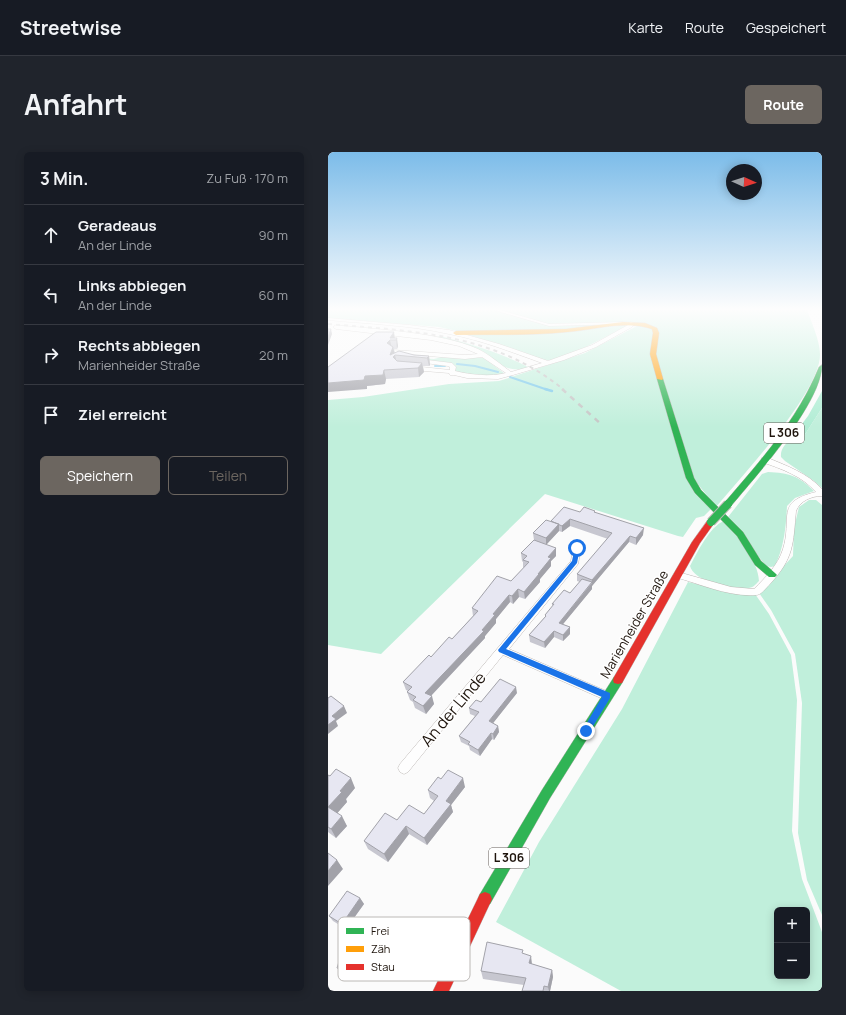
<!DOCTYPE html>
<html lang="de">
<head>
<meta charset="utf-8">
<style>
  :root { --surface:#171b24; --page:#20242c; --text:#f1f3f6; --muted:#9ea1a6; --line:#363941; --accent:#6c6660 }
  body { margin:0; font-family:Manrope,sans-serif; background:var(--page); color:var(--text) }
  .controls { position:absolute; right:12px; bottom:12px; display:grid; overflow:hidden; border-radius:6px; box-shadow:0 2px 10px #0003 }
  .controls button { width:36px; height:36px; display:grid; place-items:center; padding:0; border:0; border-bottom:1px solid var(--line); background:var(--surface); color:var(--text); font:20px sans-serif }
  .compass { position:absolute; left:398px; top:12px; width:36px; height:36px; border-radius:50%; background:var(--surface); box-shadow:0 2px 10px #0003; rotate:93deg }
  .stop { position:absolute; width:12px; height:12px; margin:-9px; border:3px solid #1a73e8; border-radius:50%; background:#fff }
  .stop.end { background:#1a73e8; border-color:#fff; box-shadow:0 1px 4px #0008 }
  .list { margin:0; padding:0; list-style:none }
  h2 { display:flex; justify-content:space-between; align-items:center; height:52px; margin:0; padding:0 16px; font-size:17px }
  h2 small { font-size:13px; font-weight:400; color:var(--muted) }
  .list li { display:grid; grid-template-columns:26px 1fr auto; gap:12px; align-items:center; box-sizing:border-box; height:60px; padding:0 16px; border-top:1px solid var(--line) }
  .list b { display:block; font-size:15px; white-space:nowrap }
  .list p { margin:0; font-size:13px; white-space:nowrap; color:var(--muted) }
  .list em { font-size:13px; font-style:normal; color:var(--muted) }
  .actions { display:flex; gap:8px; padding:12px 16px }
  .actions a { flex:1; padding:9px 0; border:1px solid var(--accent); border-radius:6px; text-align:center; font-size:14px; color:var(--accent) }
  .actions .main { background:var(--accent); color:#fff }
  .icon { flex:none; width:22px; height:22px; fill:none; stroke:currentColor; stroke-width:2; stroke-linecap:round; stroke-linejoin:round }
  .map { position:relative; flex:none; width:494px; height:839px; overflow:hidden; border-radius:6px }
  header { display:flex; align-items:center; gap:24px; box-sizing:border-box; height:56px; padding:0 20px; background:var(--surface); border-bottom:1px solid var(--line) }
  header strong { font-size:19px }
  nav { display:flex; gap:22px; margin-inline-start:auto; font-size:14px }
  .intro { display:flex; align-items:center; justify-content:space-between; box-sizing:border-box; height:96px; padding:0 24px }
  h1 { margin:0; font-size:28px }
  .button { padding:10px 18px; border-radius:6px; background:var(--accent); color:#fff; font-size:14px; font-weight:700 }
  main { display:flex; gap:24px; padding:0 24px }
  aside { flex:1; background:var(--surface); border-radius:6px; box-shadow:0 2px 10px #0003 }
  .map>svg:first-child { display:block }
  .green { fill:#c0efdb; fill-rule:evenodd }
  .forest { fill:#b0edd4 }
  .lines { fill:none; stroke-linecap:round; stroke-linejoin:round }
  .stream-far1 { stroke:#7ac9ea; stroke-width:2 }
  .stream { stroke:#7ac9ea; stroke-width:2.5 }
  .street-casing { stroke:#bdb8b5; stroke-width:1 }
  .fast-casing { stroke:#bdb8b5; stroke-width:1 }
  .slow-casing { stroke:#bdb8b5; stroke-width:1 }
  .jam-casing { stroke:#bdb8b5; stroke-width:1 }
  .street { fill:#fefefe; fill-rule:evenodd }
  .fast { fill:#30b455; fill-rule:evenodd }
  .slow { fill:#ff9f0a; fill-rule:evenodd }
  .jam { fill:#e5322d; fill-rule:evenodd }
  .rail-far1 { stroke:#c6c5c5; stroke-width:2; stroke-dasharray:4 4; stroke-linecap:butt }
  .rail { stroke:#c6c5c5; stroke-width:2.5; stroke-dasharray:5.5 5.5; stroke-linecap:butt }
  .fast-bridge-casing { stroke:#bdb8b5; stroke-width:10; stroke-linecap:butt }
  .fast-bridge { stroke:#30b455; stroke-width:8 }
  .wall { fill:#c7c7d0 }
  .shaded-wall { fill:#a2a2a9 }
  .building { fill:#e7e7f2; stroke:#a2a2a9 }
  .route { fill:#1a73e8 }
  .labels { text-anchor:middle; stroke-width:3; stroke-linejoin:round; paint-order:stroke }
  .shield { fill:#fff; stroke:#625b56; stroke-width:1 }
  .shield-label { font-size:12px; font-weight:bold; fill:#1f150d }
  .street-label { font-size:13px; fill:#1f150d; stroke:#fff }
  .near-street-label { font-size:16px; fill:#1f150d; stroke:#fff }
  .key { fill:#fff; stroke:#bcb9b6; stroke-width:1 }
  .key-label { font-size:11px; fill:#1f150d }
</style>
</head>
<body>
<header>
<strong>Streetwise</strong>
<nav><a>Karte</a><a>Route</a><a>Gespeichert</a></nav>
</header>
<div class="intro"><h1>Anfahrt</h1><a class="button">Route</a></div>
<main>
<aside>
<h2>3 Min.<small>Zu Fuß · 170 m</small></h2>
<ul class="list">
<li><svg class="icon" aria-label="ahead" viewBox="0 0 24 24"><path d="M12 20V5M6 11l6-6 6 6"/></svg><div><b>Geradeaus</b><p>An der Linde</p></div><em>90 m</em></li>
<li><svg class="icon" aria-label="left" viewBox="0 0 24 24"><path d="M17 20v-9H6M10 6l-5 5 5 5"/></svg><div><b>Links abbiegen</b><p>An der Linde</p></div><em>60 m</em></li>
<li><svg class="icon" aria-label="right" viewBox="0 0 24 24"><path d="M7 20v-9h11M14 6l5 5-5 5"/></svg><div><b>Rechts abbiegen</b><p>Marienheider Straße</p></div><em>20 m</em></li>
<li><svg class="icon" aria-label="arrive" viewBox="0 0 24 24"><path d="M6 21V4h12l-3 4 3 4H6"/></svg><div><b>Ziel erreicht</b></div></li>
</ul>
<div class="actions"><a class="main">Speichern</a><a>Teilen</a></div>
</aside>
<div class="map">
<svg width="494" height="839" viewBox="0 0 494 839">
  <rect width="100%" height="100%" fill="#fbfbfb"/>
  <!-- green -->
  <path class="green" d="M 0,158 L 166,158 L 220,173 L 286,173 L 245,178 L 133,180 L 111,175 L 0,166 Z
    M 171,158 L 479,158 C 483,169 492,189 492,202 C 493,239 414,324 388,355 L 365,326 L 327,203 L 328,177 L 304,170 L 221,172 Z
    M 301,173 L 250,199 L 223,208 L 215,208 L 185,197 L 138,182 L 217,181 Z
    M 309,174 L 318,174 L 325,177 L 324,202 L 359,325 L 383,357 L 376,364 L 368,366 L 355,385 L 350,384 L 217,342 L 53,502 L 0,493 L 0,248 L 35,245 L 121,232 L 171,229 L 257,201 Z
    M 112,184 C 143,192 173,201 202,216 C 173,222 171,208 149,197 C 137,190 120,189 107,186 Z
    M 117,204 L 156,206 L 176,221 C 169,228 138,222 127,221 L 126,215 L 89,208 L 90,206 L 106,207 Z
    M 494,256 L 494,336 L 486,329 L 457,309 L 453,305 C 452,296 459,291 464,285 L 474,287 Z
    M 440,320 C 461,321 471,324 486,339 L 467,346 L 459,354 C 458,375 456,395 447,414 L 443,415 L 438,414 L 400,365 L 434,322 Z
    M 481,348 L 488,348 L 494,353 L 494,763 L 479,728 L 470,681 L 474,551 L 467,502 L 443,458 L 431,441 L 465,404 L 466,376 L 471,355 Z
    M 396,369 C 410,385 430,408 431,429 C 428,432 426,435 421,436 C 407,439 366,430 362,414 C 369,401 382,374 396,369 Z
    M 360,430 L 402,440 L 427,442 L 441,462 L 463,503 L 469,548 L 464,679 L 474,727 L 494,780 L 494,839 L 293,839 L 168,770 L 211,690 L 294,557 ZM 449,758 L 479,758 L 479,824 L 449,824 Z"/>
  <!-- forest -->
  <path class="forest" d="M 494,239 L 494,256 L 492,259 L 474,287 L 464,285 L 480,264 Z"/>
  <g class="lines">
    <!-- stream-far1 -->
    <path class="stream-far1" d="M 129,212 L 147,214 L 170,220
      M 107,214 L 117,214
      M 182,225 L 220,238"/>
    <!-- stream -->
    <path class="stream" d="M 217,237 L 224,239"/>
    <defs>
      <path id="street" d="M 166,158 L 172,158 L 221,172 L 295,170 L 297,171 L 295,172 L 221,174 Z
        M 0,166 L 81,173 L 121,178 L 171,192 L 220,209 L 264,193 L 300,173 L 302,170 L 306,171 L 304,175 L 268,195 L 236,208 L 185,223 L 170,227 L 139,226 L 126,223 L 122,223 L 121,221 L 84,218 L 81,216 L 84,214 L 122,218 L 122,215 L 120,214 L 89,210 L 88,209 L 91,207 L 124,211 L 128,215 L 127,219 C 143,223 162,225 178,221 L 154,205 L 137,207 L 76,202 L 78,204 L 75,206 L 62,200 L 65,198 L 137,203 L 150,202 L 131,194 L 103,188 L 8,177 L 5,175 L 8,173 C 50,178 112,180 150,197 C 162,203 172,212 183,220 L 214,211 C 183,200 153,188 121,182 C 82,173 40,172 0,168 Z
        M 434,306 L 440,306 C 459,314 479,321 494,337 L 494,344 C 483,344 472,349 468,359 C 465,392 466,406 442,432 C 438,436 433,443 428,443 C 401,445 372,432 347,425 L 345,423 L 347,421 L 350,420 L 403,435 L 426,437 C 438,425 450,413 455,397 C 465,366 446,350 488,340 C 474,324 454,317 434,310 Z
        M 249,393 L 253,396 L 250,412 L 181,497 L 283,541 L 285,544 L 283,547 L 279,549 L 275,547 L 175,503 L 80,620 L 76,622 L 72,620 L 70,616 L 72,612 L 243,409 L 245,396 Z"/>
      <path id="fast" d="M 494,213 C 494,251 428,324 403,354 L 397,354 L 396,352 L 397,350 C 433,308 470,267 491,215 Z
        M 332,225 L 335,227 L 366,326 L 373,338 L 415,380 L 433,409 L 447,421 L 449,423 L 447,425 L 441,425 L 427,413 L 409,384 L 367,341 L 358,326 L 329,227 Z
        M 290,524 L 294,525 L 295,528 L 294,531 L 222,646 L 162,752 L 157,754 L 152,752 L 150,747 L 152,742 L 214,638 L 286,525 Z"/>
      <path id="slow" d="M 295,170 L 317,171 L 329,176 L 331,181 L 328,202 L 335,227 L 334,228 L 329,227 L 322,202 L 325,181 L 324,177 C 296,168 267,178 239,180 C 202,184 165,182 128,183 L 125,181 L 128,179 L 238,177 Z"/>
      <path id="jam" d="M 380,368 L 383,368 L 387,370 L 372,391 L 294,531 L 290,532 L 286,531 L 285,528 L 286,525 L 364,390 Z
        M 157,740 L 162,742 L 164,747 L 121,839 L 105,839 L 152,742 Z"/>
    </defs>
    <!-- street casing -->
    <use href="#street" class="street-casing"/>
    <!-- fast casing -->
    <use href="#fast" class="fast-casing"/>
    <!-- slow casing -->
    <use href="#slow" class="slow-casing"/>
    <!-- jam casing -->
    <use href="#jam" class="jam-casing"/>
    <!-- street -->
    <use href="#street" class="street"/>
    <!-- fast -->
    <use href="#fast" class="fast"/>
    <!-- slow -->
    <use href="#slow" class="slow"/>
    <!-- jam -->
    <use href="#jam" class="jam"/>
    <!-- rail-far1 -->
    <path class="rail-far1" d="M 0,172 C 84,179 167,181 236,238"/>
    <!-- rail -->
    <path class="rail" d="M 234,237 L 274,273"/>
    <defs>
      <path id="fast-bridge" d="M 383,370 L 400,352"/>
    </defs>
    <!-- fast-bridge casing -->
    <use href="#fast-bridge" class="fast-bridge-casing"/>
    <!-- fast-bridge -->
    <use href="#fast-bridge" class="fast-bridge"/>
  </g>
  <!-- wall -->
  <path class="wall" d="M 67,186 L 70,194 L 69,197 L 66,197 L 67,201 L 101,204 L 102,213 L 101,214 L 95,214 L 96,220 L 91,225 L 58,227 L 57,232 L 39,234 L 39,237 L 0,215 Z
    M 267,359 L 267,361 L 315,383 L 308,393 L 301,390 L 264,434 L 264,437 L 235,472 L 242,475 L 242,482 L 235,489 L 226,485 L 217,496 L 202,490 L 201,483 L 217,465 L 217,463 L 225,454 L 224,452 L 242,441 L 252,430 L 249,429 L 249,422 L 280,387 L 242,374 L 234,380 L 231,379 L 218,393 L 228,404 L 223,409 L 223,414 L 212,427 L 212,430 L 197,447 L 191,445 L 185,452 L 182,450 L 168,467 L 168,471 L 157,484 L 157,486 L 103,544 L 106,552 L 98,562 L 87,556 L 85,550 L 82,548 L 79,540 L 80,539 L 78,538 L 75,530 L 103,505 L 124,487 L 145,464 L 144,456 L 183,429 L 196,416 L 195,415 L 195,410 L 194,409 L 193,401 L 206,388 L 205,381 L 223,369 L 252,360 Z
    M 189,541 L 165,571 L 170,574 L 171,580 L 166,588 L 164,587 L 152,604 L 142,598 L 141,594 L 133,590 L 131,584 L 147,564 L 142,562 L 141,556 L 153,550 Z
    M 0,623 L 27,636 L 18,647 L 19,650 L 9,661 L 19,674 L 8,686 L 0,680 Z
    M 113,627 L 137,635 L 123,653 L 125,660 L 99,693 L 81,682 L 60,710 L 40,697 L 36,689 L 69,668 L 96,662 L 106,649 L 102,646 L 100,638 Z
    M 32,746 L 36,752 L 18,777 L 5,769 L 1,764 Z
    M 79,783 L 69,827 L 15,823 L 9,816 L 29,788 Z
    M 195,802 L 204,812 L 224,818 L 225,825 L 222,839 L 194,839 L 196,833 L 155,827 L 153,819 Z"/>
  <!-- shaded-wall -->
  <path class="shaded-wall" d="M 3,177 L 4,182 L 0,193 L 0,185 Z
    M 66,180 L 67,188 L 62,186 Z
    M 69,186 L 70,194 L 69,197 L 68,188 Z
    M 62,188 L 64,197 L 59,191 Z
    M 65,195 L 67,203 L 69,212 L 62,203 Z
    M 101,204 L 102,213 L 101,214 L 99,206 Z
    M 94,211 L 96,220 L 91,225 L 90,216 Z
    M 56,218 L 58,227 L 57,232 L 39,234 L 39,237 L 0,240 L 0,231 L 37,224 Z
    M 242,367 L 242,374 L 234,380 L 234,374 Z
    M 231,372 L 231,379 L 218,393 L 218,386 Z
    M 316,376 L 315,383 L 308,393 L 308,386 Z
    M 302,384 L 301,390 L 264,434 L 264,437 L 231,477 L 231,471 L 264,431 L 264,428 Z
    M 228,396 L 228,404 L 223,409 L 223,414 L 212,427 L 212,430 L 197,447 L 196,440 L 210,422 L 220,405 Z
    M 190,437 L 191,445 L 185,452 L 184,444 Z
    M 181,443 L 182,450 L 168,467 L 168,471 L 157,484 L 157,486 L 99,548 L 97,541 L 154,478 L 165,462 Z
    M 242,475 L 242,482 L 235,489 L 235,483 Z
    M 226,479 L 226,485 L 217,496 L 216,490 Z
    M 188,535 L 189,541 L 162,575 L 161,569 Z
    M 104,544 L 106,552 L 98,562 L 95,554 Z
    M 16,554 L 19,561 L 8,569 L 10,574 L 0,582 L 0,573 L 4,564 Z
    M 170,574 L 171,580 L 166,588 L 165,582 Z
    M 163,581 L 164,587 L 152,604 L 150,598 Z
    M 23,626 L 27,636 L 18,647 L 19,650 L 6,665 L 0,655 L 12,639 Z
    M 135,626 L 137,635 L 123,653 L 125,660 L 99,693 L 96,686 L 118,649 Z
    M 14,664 L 19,674 L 8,686 L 3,677 Z
    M 78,674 L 81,682 L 60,710 L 56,702 Z
    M 9,708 L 15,717 L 0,734 L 0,719 Z
    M 32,746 L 36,752 L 18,777 L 14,772 Z
    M 75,776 L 79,783 L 69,827 L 65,820 Z
    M 203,804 L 204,812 L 203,819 L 201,811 Z
    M 224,818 L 225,825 L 222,839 L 221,839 L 220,835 Z"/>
  <!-- building -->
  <path class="building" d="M 0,177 L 3,177 L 0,185 Z
    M 48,180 L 66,180 L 62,186 L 69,186 L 68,188 L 62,188 L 59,191 L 65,195 L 62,203 L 71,199 L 86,203 L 101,204 L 99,206 L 67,203 L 65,205 L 69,209 L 94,211 L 90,216 L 56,218 L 55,223 L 37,224 L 36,228 L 0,231 L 0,215 Z
    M 236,355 L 252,360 L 256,355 L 267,359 L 266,360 L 316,376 L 308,386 L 302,384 L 264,428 L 249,422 L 284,381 L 242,367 L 234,374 L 223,369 Z
    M 218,368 L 231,372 L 218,386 L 205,381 Z
    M 206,388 L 228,396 L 220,405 L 223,406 L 210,422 L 211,422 L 196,440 L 190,437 L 184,444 L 181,443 L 165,462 L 167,463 L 154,478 L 156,479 L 97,541 L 104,544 L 95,554 L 85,548 L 88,545 L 79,540 L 84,535 L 75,530 L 101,503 L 103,505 L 121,485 L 124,487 L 150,459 L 144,456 L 169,424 L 183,429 L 201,410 L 195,408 L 199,404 L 193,401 Z
    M 254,427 L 264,430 L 231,471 L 242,475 L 235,483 L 226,479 L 216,490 L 201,483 L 218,464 L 217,463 L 226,452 L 224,452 L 236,438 L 242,441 Z
    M 172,527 L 188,535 L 161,569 L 170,574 L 165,582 L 163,581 L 150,598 L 140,592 L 142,590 L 131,584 L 151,560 L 141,556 L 148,548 L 153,550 Z
    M 3,544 L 16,554 L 4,564 L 8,567 L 0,573 L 0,546 Z
    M 8,617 L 23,626 L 12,639 L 14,640 L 0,655 L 14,664 L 3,677 L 0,675 L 0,623 L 2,624 Z
    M 120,618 L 135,626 L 118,649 L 123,652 L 96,686 L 78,674 L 56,702 L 36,689 L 57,661 L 69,668 L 81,653 L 96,662 L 110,644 L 100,638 L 110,625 L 113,627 Z
    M 0,701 L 9,708 L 0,719 Z
    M 19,739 L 32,746 L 14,772 L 1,764 Z
    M 34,774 L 75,776 L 65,820 L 9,816 L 18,787 L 29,788 Z
    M 159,790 L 195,798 L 194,801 L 203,804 L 201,811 L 224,818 L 220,835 L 216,834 L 215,839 L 194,839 L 198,826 L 153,819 Z"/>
  <!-- sky -->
  <linearGradient id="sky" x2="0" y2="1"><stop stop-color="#7cbce9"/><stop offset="0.57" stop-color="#fdfdfd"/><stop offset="1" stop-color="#fdfdfd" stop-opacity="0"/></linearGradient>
  <rect width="494" height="275" fill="url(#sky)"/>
  <!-- route -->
  <path class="route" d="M 247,395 L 252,396 L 249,411 L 178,497 L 282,541 L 282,546 L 261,581 L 258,582 L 254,579 L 274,545 L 171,500 L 170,498 L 244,409 Z"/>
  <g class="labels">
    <!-- shield labels -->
    <g class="shield">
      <rect x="436" y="271" width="40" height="20" rx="3"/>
      <rect x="161" y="696" width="40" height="20" rx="3"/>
    </g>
    <g class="shield-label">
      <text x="456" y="285">L 306</text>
      <text x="181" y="710">L 306</text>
    </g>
    <!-- street labels -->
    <g class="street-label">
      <text transform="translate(306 472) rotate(-60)" y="5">Marienheider Straße</text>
    </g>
    <!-- near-street labels -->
    <g class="near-street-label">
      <text transform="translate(125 557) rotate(-50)" y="6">An der Linde</text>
    </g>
  </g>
  <!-- legend -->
  <rect x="10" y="765" width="132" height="64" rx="6" class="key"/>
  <rect x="18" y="776" width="18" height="6" fill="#30b455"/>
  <rect x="18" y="794" width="18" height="6" fill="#ff9f0a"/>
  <rect x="18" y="812" width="18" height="6" fill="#e5322d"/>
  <g class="key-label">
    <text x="43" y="783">Frei</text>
    <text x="43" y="801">Zäh</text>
    <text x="43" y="819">Stau</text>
  </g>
</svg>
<div class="controls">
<button>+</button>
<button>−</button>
</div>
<svg class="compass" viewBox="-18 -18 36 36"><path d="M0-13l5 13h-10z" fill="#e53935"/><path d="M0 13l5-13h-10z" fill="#9ea1a6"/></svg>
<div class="stop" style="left:249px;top:396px"></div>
<div class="stop end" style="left:258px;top:579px"></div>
</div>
</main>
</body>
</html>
